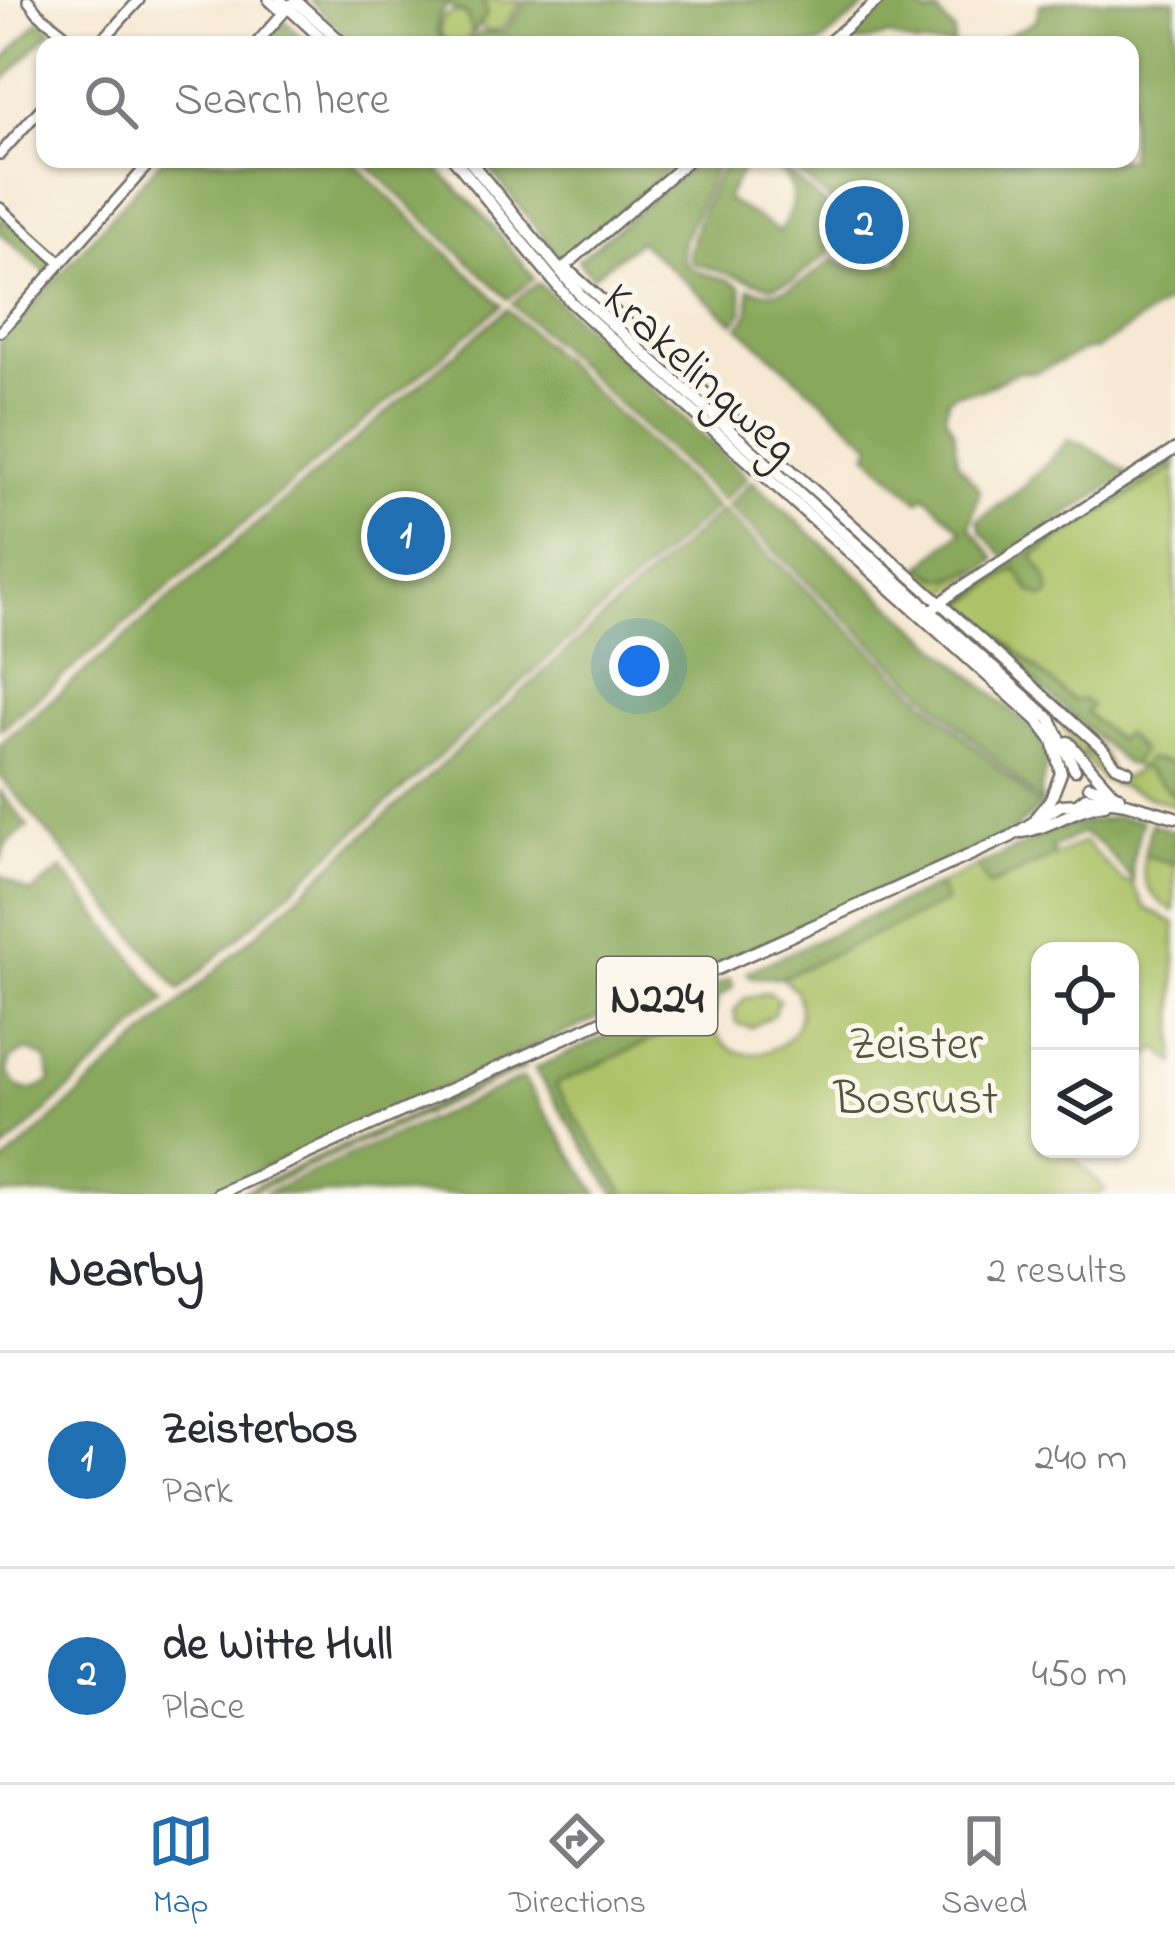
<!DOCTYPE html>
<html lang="en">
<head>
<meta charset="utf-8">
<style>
  :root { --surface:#fff; --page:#f7f7f7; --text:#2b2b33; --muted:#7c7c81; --line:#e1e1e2; --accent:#1f6fb2 }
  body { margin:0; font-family:"Indie Flower",sans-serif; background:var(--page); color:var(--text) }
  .controls { position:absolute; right:36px; bottom:36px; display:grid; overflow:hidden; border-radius:24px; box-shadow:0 3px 9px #0004 }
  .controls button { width:108px; height:108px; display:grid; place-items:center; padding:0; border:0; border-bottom:3px solid var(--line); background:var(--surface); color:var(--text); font:60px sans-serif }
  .you { position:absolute; left:639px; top:666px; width:42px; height:42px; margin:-30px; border:9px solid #fff; border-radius:50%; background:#1a73e8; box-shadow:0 0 0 18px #1a73e833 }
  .badge { display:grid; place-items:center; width:78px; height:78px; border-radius:50%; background:var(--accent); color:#fff; font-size:39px; font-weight:700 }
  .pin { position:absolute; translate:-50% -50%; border:6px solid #fff; box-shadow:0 3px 12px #0006 }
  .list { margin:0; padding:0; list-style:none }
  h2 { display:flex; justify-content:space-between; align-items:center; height:156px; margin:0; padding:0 48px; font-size:51px }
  h2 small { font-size:39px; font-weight:400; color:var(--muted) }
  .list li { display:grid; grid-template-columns:78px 1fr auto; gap:36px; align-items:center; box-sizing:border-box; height:216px; padding:0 48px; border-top:3px solid var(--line) }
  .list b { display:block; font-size:45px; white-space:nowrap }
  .list p { margin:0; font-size:39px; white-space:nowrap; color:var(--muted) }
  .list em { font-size:39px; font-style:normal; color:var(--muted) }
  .icon { flex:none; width:66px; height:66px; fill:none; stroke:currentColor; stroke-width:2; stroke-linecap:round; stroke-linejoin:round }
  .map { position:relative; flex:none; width:1175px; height:1194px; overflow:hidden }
  .search { position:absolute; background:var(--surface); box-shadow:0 3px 9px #0004; left:36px; right:36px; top:36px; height:132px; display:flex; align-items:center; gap:30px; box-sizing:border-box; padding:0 42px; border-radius:24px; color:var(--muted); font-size:45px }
  .sheet { height:588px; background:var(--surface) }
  nav { display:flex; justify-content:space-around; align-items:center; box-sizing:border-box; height:168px; border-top:3px solid var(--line); background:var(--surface); font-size:33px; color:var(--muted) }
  nav a { display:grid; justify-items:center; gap:6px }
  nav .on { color:var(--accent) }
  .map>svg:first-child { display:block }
  .green { fill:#acc267; stroke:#6c7649; stroke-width:3 }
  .forest { fill:#89a85c; stroke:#5a6a44; stroke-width:3; fill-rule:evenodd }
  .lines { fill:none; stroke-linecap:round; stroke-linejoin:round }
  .minor-casing { stroke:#726e66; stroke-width:14 }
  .major-casing { stroke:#726e66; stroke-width:15 }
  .minor { stroke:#fff; stroke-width:9 }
  .major { stroke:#fff; stroke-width:10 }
  .labels { text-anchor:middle; stroke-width:10; stroke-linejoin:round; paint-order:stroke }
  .shield { fill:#fbf7ec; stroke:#696865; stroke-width:3 }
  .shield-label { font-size:45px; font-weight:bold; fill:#2b2b2b }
  .street-label { font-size:48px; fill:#2b2b2b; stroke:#fbf7ec }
  .park-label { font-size:48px; fill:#52583d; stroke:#fbf7ec }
</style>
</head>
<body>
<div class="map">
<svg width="1175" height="1194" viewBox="0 0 1175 1194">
  <rect width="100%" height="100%" fill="#fbf7ec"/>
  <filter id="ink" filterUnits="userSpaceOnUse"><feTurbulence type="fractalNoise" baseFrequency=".00833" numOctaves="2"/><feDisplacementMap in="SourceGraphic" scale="24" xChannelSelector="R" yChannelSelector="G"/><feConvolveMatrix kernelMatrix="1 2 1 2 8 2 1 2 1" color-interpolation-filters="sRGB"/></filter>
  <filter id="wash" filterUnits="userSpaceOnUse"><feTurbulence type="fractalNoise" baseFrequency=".004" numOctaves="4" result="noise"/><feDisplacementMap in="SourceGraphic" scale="48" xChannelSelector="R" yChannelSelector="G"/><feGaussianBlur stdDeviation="2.7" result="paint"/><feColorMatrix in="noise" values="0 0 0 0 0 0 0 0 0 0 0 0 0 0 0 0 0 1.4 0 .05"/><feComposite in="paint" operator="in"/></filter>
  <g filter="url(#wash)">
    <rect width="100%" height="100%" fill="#f6e9d3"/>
    <!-- green -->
    <path class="green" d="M 483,0 L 522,0 L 502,29 L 488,32 L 479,25 L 487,14 Z
      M440 28a16 16 0 1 1 32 0a16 16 0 1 1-32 0Z
      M 1175,467 L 1175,806 L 1103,780 L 1082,756 L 1101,751 L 1112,773 L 1123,779 L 1141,768 L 1126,764 L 956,611 L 1032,556 Z
      M 922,566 L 933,575 L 952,580 L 974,569 L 980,572 L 939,598 L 913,576 Z
      M 955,618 L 1098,747 L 1079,753 L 1057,717 L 949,625 Z
      M 1084,842 L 1124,882 L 1131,882 L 1146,908 L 1175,924 L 1175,1064 L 1158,1048 L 1130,1072 L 1130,951 L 1040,951 L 1040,1149 L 1065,1149 L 1105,1189 L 1100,1194 L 625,1194 L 558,1092 L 555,1085 L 701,1017 L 703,1022 L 712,1023 C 731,1083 821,1046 795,989 L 781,978 L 945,902 L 938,885 L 978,866 L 989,886 Z
      M 1144,855 L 1175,864 L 1174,912 C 1151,897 1139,883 1144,855 Z
      M 768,992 L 779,1000 L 773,1015 L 750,1028 L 736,1023 L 734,1012 L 744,999 Z"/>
    <!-- forest -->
    <path class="forest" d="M 310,0 L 483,0 L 487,14 L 473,33 L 466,13 L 446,5 L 438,20 L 437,33 L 447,45 L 355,45 Z
      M 527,0 L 873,0 L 819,45 L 464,45 L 480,33 L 504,33 Z
      M 888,0 L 911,0 L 929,15 L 937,12 L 954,31 L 954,45 L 915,45 L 890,36 L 857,43 L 846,38 Z
      M 1074,0 L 1175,0 L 1175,297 L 1095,350 L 1085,350 L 1037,372 L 1017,372 L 981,390 L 956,393 L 948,399 L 945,416 L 954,431 L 957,462 L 980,490 L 970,527 L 996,560 L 980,572 L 974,569 C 947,578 948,587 922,566 L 962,530 L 925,495 L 918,501 L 867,453 L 873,445 L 739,327 L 749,314 L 749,288 C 784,301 806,280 834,259 L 850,267 L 882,259 L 893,264 L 900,261 C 896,246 880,217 880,210 L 849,195 L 832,202 L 783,159 L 1130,159 L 1130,45 L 988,45 L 1036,21 L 1040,4 Z
      M 40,20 L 52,30 L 0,84 L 0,63 Z
      M 285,21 L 310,45 L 263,45 Z
      M 162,159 L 350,159 L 502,305 L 0,730 L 0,342 Z
      M 361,159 L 427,159 L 480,211 L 534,278 L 508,299 Z
      M 482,159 L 682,159 L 561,260 Z
      M 701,159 L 720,159 L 683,242 L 683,260 C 698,280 723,272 741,287 L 743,312 L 734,323 L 639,241 L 592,277 L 578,260 Z
      M 729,159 L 748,159 L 726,199 L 780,232 C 799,197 798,183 765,159 L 773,159 L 827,207 L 829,253 L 793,281 L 771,287 L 693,263 L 689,258 C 690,235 714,177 729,159 Z
      M 0,217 L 57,261 L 46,273 L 0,233 Z
      M 538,283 L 747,477 L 722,501 L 512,304 Z
      M 507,309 L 716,507 L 180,990 L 0,776 L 0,744 Z
      M 1069,440 L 1082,443 L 1130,474 L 1003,556 L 981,531 L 978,520 L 1020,490 Z
      M 1175,455 L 1175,467 L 1033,556 L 1047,579 L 1050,595 L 1044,598 L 1030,591 L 1016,569 L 963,603 L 1072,700 L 1084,700 L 1091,706 L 1086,713 L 1117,740 L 1125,733 L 1141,751 L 1132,765 L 1126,764 L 949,604 Z
      M 752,481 L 1035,732 C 1060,767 1035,775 1042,804 L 727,506 Z
      M 721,510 L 1040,807 L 1012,832 L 207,1194 L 0,1194 L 0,1167 Z
      M 1147,759 L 1175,764 L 1175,796 L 1142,767 Z
      M 0,791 L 28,827 L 6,844 L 0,863 Z
      M 1115,817 L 1142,820 L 1132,863 L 1133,880 L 1101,845 L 1082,833 L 1052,848 L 1054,856 L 988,886 L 978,866 L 1060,828 Z
      M 1151,823 L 1175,832 L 1175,864 L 1144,855 Z
      M 62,869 L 166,1000 L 3,1151 L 0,875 L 30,893 ZM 27,1050 L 46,1059 L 51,1081 C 32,1095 16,1094 7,1070 L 12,1058 Z
      M 938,885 L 946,902 L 781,978 L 752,977 L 747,972 Z
      M 730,979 L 733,987 L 718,998 L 712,1023 L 703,1022 L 700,1017 L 555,1085 L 625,1194 L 615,1194 L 534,1069 Z
      M 523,1064 L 525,1068 L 248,1194 L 237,1194 Z
      M 523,1078 L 598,1194 L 263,1194 Z"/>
  </g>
  <g filter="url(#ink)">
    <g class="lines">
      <defs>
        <path id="minor" d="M 28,0 L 38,13 L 78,45
          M 269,0 L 283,13
          M 98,45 L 139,0
          M 255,45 L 291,4
          M 825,45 L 879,0
          M 0,154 L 45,104
          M 0,208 L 61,263
          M 565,267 L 1103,749 L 1116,766 L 1128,771
          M 562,269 L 690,159
          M 0,332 L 153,159
          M 925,616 L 954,592 L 1175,449"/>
        <path id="major" d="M 280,0 L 329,45
          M 295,0 L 345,45
          M 454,159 L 571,302 L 1038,721 L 1053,741 L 1061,773
          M 468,159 L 582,297 L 1050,719 L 1075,770
          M 1068,742 L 1111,791
          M 1089,786 L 1119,796
          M 1037,816 L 1051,799 L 1061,773
          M 1022,832 C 1048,829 1074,808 1105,804
          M 218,1194 L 1010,837 L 1061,805 L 1077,804 L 1086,797 L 1126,803 L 1175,817"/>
      </defs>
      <!-- minor casing -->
      <use href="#minor" class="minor-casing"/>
      <!-- major casing -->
      <use href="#major" class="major-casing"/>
      <!-- minor -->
      <use href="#minor" class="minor"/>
      <!-- major -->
      <use href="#major" class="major"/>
    </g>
  </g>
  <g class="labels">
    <!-- shield labels -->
    <rect class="shield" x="597" y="957" width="120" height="78" rx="9"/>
    <g class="shield-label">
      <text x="657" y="1012">N224</text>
    </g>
    <!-- street labels -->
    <g class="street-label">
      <text transform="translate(702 371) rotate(42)" y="17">Krakelingweg</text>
    </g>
    <!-- park labels -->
    <g class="park-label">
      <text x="916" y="1058">Zeister<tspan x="916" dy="55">Bosrust</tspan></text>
    </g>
  </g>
</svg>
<div class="controls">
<button><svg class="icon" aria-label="locate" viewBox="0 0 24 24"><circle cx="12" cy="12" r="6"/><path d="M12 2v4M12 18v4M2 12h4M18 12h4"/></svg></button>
<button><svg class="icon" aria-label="layers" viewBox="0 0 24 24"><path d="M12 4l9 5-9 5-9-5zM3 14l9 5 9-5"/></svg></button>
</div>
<div class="you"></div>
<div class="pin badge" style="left:406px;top:536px">1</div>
<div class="pin badge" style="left:864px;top:225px">2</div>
<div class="search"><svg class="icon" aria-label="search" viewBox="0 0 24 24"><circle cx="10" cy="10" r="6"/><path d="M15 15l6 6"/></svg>Search here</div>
</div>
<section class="sheet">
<h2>Nearby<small>2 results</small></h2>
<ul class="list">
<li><span class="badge">1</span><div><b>Zeisterbos</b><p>Park</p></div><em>240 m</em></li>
<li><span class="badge">2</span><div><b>de Witte Hull</b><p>Place</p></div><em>450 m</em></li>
</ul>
</section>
<nav>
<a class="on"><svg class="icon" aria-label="map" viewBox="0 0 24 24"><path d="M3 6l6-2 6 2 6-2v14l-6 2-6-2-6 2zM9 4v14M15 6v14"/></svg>Map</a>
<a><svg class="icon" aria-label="directions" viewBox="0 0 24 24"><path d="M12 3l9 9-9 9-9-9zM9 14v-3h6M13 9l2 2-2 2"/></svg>Directions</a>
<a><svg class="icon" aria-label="saved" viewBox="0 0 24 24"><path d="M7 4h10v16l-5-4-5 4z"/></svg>Saved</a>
</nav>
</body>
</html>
